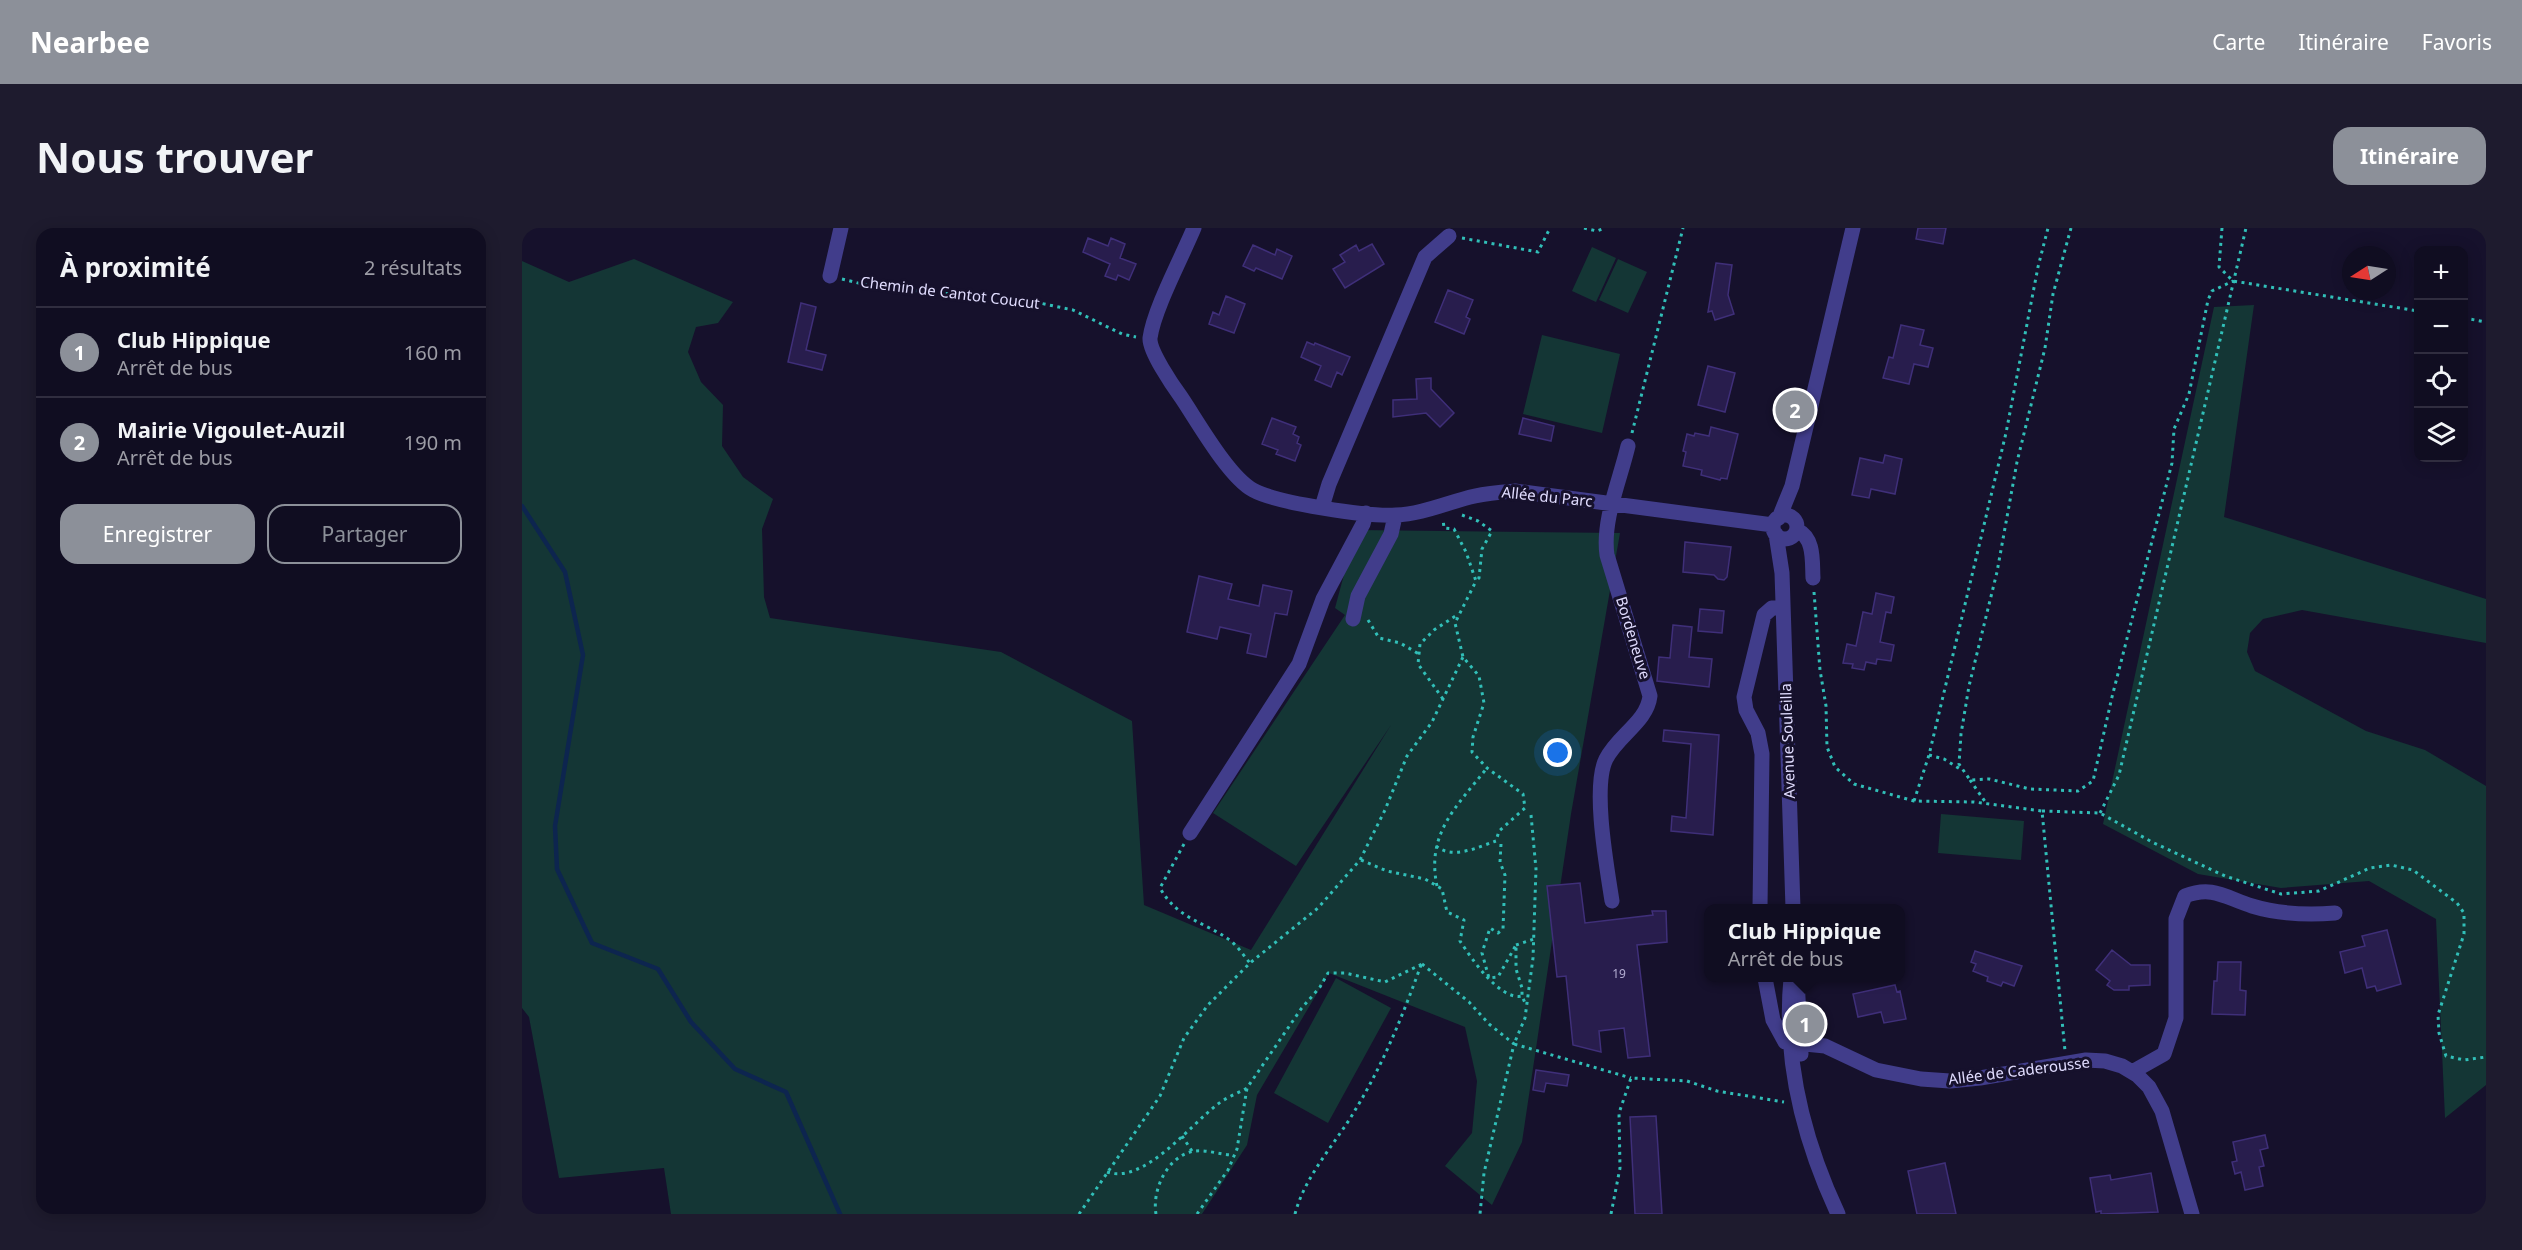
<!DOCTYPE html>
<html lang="fr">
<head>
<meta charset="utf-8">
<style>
  :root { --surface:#100d21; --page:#1e1b2e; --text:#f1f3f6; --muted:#9c9ca5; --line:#302d3f; --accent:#8c9099 }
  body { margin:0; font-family:"Noto Sans",sans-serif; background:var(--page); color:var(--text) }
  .controls { position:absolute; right:18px; top:18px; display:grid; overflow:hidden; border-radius:12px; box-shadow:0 3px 15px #0003 }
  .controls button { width:54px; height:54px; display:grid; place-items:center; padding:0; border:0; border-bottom:2px solid var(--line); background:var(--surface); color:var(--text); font:30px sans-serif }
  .compass { position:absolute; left:1820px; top:18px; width:54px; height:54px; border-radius:50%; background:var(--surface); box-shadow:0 3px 15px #0003; rotate:258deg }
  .you { position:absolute; left:1036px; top:525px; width:21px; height:21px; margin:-15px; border:4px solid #fff; border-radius:50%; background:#1a73e8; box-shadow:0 0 0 9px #1a73e833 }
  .badge { display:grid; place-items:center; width:39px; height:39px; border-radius:50%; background:var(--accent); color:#fff; font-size:20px; font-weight:700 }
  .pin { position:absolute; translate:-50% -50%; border:3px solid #fff; box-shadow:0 2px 6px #0006 }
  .popup { position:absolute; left:1182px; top:676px; width:201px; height:78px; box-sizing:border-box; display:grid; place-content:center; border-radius:12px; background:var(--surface); filter:drop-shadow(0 2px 4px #0005); font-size:20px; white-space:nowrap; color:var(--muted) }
  .popup b { font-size:22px; color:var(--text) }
  .popup::after { content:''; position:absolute; left:50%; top:100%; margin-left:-12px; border:12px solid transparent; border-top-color:var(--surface) }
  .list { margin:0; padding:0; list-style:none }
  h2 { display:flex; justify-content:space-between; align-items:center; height:78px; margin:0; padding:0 24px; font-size:26px }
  h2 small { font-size:20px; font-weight:400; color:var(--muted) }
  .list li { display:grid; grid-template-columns:39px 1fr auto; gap:18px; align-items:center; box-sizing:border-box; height:90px; padding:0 24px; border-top:2px solid var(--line) }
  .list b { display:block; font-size:22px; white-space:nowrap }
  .list p { margin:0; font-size:20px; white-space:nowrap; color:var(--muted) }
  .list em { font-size:20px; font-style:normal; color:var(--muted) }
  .actions { display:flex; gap:12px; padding:18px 24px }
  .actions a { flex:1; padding:14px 0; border:2px solid var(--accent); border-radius:18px; text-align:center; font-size:21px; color:var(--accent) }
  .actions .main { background:var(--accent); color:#fff }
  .icon { flex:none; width:33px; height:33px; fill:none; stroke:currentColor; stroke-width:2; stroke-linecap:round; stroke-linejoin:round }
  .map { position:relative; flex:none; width:1964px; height:986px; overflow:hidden; border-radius:18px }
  header { display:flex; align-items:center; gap:36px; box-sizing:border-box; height:84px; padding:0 30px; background:var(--accent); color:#fff }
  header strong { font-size:28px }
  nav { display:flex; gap:33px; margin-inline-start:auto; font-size:21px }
  .intro { display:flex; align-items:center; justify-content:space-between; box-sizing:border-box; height:144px; padding:0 36px }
  h1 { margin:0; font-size:42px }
  .button { padding:15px 27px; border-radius:18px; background:var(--accent); color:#fff; font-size:21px; font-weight:700 }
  main { display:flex; gap:36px; padding:0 36px }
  aside { flex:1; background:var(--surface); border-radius:18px; box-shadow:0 3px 15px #0003 }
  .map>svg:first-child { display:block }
  .green { fill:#143635 }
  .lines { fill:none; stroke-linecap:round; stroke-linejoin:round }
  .stream { stroke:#0d254f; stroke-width:4.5 }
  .building { fill:#281d4d; stroke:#3f2f79; stroke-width:1.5 }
  .path { stroke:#31bfb8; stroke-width:3; stroke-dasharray:3 4.5; stroke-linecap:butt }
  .minor { stroke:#413d8b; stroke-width:15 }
  .labels { text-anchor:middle; stroke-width:6; stroke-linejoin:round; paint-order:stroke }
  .number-label { font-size:12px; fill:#b3add2 }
  .street-label { font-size:15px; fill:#e1ddff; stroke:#16112c }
</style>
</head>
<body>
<header>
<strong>Nearbee</strong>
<nav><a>Carte</a><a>Itinéraire</a><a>Favoris</a></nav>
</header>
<div class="intro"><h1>Nous trouver</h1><a class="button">Itinéraire</a></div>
<main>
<aside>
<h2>À proximité<small>2 résultats</small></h2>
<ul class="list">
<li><span class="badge">1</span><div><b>Club Hippique</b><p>Arrêt de bus</p></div><em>160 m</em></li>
<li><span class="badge">2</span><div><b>Mairie Vigoulet-Auzil</b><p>Arrêt de bus</p></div><em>190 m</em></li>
</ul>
<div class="actions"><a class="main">Enregistrer</a><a>Partager</a></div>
</aside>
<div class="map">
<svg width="1964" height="986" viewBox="0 0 1964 986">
  <rect width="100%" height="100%" fill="#16112c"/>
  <!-- green -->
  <path class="green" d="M 1070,19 L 1094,30 L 1074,74 L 1050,63 Z
    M 112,31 L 211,74 L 196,95 L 174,99 L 166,124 L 179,154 L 201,177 L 200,218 L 221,249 L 251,271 L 240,301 L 242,369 L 248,390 L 479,424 L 610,493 L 622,677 L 729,722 L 869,497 L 774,638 L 691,585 L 823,387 L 813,380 L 834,302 L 1098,305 L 1049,586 L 1000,914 L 970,977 L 923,938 L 950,905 L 955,853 L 943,799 L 807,745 L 735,867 L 725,917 L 680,986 L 149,986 L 142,940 L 37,950 L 7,789 L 0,780 L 0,33 L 47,54 Z
    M 1096,31 L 1125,44 L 1106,85 L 1077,72 Z
    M 1732,77 L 1702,289 L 1964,371 L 1964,415 L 1780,382 L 1741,391 L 1728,405 L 1725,424 L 1733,443 L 1844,503 L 1903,522 L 1964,558 L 1964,857 L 1923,890 L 1914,691 L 1847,653 L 1759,660 L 1676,646 L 1581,596 L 1692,79 Z
    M 1020,107 L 1098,126 L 1080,205 L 1001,186 Z
    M 1419,586 L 1502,593 L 1499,632 L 1416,625 Z
    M 814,750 L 869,780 L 806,895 L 752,865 Z"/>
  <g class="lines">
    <!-- stream -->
    <path class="stream" d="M 0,278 L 43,344 L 61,427 L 33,598 L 35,641 L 70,715 L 136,741 L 169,794 L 213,841 L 264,864 L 318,986"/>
  </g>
  <!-- building -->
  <path class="building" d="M 1396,0 L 1424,0 L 1421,16 L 1394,11 Z
    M 566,10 L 586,18 L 589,10 L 603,16 L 598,30 L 614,36 L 607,52 L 596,47 L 594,52 L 583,48 L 588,36 L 561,24 Z
    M 850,16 L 862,36 L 823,60 L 811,41 L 823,34 L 818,27 L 834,17 L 837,23 Z
    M 731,17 L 753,27 L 755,21 L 770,28 L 760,51 L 734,40 L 732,43 L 721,38 Z
    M 1194,35 L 1210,37 L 1206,67 L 1212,86 L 1193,92 L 1190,83 L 1186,84 Z
    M 926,62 L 951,72 L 944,89 L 948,91 L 942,106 L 913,94 Z
    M 704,68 L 723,76 L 712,105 L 687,96 L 691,84 L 697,87 Z
    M 279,75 L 294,79 L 284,122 L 304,127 L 300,142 L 266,134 Z
    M 1379,97 L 1402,102 L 1398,117 L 1411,120 L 1406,139 L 1392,136 L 1387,156 L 1361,150 L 1367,129 L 1371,130 Z
    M 785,114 L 792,117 L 793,115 L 828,129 L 820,147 L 815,144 L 809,159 L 793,152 L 799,138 L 779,129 Z
    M 1186,138 L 1213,145 L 1203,184 L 1176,177 Z
    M 909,150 L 909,161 L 932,185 L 918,199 L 904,185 L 871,189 L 871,172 L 895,171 L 894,151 Z
    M 750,190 L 774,199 L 771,206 L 777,209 L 775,215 L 779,217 L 773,233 L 754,226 L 756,222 L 740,216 Z
    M 1001,190 L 1032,198 L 1029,213 L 997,206 Z
    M 1189,199 L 1216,206 L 1205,251 L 1199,250 L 1198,252 L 1179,247 L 1180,242 L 1161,238 L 1164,224 L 1161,223 L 1165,206 L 1172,208 L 1173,205 L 1187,208 Z
    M 1363,227 L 1380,231 L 1373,266 L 1349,261 L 1347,270 L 1330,267 L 1338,230 L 1361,235 Z
    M 1163,314 L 1209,319 L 1205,349 L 1202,352 L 1196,351 L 1192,347 L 1161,344 Z
    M 677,348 L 710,356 L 706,371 L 737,378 L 741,357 L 770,363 L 765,387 L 753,385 L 744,429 L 725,425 L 729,406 L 698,399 L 695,411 L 665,404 Z
    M 1354,365 L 1372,369 L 1369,385 L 1364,384 L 1358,414 L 1372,417 L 1369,433 L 1355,431 L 1354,436 L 1344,434 L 1342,442 L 1330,440 L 1331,436 L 1321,435 L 1325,416 L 1334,418 L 1341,384 L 1350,386 Z
    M 1178,381 L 1202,383 L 1200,405 L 1176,403 Z
    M 1151,397 L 1170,399 L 1167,429 L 1190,431 L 1187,459 L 1135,453 L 1137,429 L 1148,430 Z
    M 1142,502 L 1197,507 L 1191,607 L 1149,603 L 1150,588 L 1164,590 L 1169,516 L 1141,513 Z
    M 1058,655 L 1063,695 L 1131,687 L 1130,683 L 1144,683 L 1145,714 L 1115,717 L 1128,828 L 1106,830 L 1102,800 L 1077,803 L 1079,824 L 1051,817 L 1044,748 L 1035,749 L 1025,658 Z
    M 1865,702 L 1879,756 L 1855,763 L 1853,758 L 1845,760 L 1840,740 L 1823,745 L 1818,724 L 1843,718 L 1840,708 Z
    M 1590,722 L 1609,737 L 1628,737 L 1628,757 L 1607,758 L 1607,762 L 1592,762 L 1585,757 L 1588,753 L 1574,742 Z
    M 1453,723 L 1500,738 L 1492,758 L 1481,754 L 1479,758 L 1465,753 L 1466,749 L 1451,743 L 1454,736 L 1449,734 Z
    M 1696,734 L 1719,734 L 1718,762 L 1724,763 L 1723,787 L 1690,786 L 1692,753 L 1695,753 Z
    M 1373,757 L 1375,764 L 1378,763 L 1384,791 L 1362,795 L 1359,784 L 1336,789 L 1331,766 Z
    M 1014,842 L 1047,847 L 1045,858 L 1024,855 L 1022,864 L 1011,862 Z
    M 1134,888 L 1140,986 L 1113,986 L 1108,889 Z
    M 1743,907 L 1746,920 L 1738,922 L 1742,938 L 1737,939 L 1741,958 L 1723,962 L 1719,944 L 1713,946 L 1710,934 L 1715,933 L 1711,914 Z
    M 1423,935 L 1434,986 L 1395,986 L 1386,943 Z
    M 1629,945 L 1636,984 L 1579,986 L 1579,983 L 1574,984 L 1568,950 L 1588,947 L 1589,952 Z"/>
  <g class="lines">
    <!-- path -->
    <path class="path" d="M 1062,0 L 1075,3 L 1083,0
      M 1549,0 L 1531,66 L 1523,120 L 1495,234 L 1475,344 L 1447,458 L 1439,506 L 1437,536 L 1448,552 L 1467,551 L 1508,561 L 1556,563 L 1571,553 L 1590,469 L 1650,235 L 1652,201 L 1667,166 L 1686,72 L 1690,63 L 1711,53
      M 1700,0 L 1697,39 L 1711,53 L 1896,83
      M 940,10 L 1016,24 L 1028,0
      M 320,51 L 352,59 L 508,73 L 551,82 L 600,106 L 614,109
      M 1942,90 L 1964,94
      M 1110,205 L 1161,0
      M 940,287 L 956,293 L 970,303 L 960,321 L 957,350 L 954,353
      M 1292,364 L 1298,442 L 1304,478 L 1305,519 L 1313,539 L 1332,556 L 1392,573 L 1452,574 L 1520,583 L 1543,823
      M 846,392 L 857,410 L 878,415 L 897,426
      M 921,471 L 896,436 L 898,416 L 912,402 L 935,387
      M 1407,527 L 1422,531 L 1438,541
      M 1448,552 L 1464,575
      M 1392,573 L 1407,527 L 1484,205 L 1516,39 L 1526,0
      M 1520,583 L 1578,585 L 1630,614 L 1703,648 L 1759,666 L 1797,663 L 1848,640 L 1869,637 L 1891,642 L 1935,675 L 1942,685 L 1942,706 L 1916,787 L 1917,805 L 1924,828 L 1942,832 L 1964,829
      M 1578,585 L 1597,547 L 1724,0
      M 1009,587 L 1014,641 L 1011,730 L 1003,790 L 992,816 L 1109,850
      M 662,616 L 638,660 C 656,692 682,693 709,713 C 716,719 722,728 728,735
      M 979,616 L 978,634 L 983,647 L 981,701 L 976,705 L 968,700 L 960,725 L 967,750 L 976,749 L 994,717 L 994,741 L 1000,760 L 1000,768
      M 914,618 C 931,632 956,619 974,613 L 977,603 L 1003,580 L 1001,566 L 965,540 L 950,524 L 951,509 L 962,475 L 957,448 L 941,429 L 933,395 L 954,353 L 944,324 L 932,301 L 922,300 L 921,291
      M 839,632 L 865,643 L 903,651 L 920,661 L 925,684 L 942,692 L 938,713 C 949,730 978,773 1000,768 L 1004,777
      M 915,658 C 904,606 934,579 965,540
      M 994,717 L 1012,711
      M 900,736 L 947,774 L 967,796 L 992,816 L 962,945 L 958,986
      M 660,908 L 670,923
      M 585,944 C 622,957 669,896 696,876 C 705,869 716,865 725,860
      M 557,986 L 638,868 L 662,810 L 686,777 L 728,735 L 796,680 L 838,632 L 863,582 L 885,528 L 910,494 L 941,429
      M 634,986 C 630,963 644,931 668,924 C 682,920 698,927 711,927
      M 675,986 L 706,942 L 715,921 L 725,860 L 779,781 L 798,759 L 806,745 L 823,745 L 863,754 L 900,736
      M 773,986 C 783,947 815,914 835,879 C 862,834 881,787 899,737
      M 1089,986 L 1098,940 L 1097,885 L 1109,850 L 1165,853 L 1195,863 L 1262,874"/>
    <!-- minor -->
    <path class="minor" d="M 672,0 C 660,29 632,81 628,110 C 627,123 651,158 659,169 C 676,194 706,248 731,262 C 754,275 847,289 874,287 C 901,286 926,274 953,268 C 966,265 980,264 993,263 L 1251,297
      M 308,48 L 319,0
      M 800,279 L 807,256 L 903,29 L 927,8
      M1251 299a12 12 0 1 1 24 0a12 12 0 1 1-24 0Z
      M 1257,290 L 1270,258 L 1331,0
      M 1275,302 C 1293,310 1290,334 1291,350
      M 1254,306 L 1260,345 L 1271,680
      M 831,391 L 836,368 L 869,306 L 873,288
      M 668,605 L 777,436 L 801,371 L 841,296 L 844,285
      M 1090,673 C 1085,640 1070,559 1084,531 C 1096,507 1125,494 1128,468 L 1085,327 C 1080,293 1098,252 1106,218
      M 1238,680 L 1240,526 L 1236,505 L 1224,482 L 1222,469 L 1242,387 L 1250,380 L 1261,379
      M 1243,750 L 1251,792 L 1263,814 L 1303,818 L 1354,842 L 1399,851 L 1428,853 L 1458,850 L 1564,832 L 1583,833 L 1600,838 L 1615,847 L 1627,859 L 1640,883 L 1670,986
      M 1269,750 C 1261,833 1281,911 1316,986
      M 1275,751 L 1279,826
      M 1610,844 L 1642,826 L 1654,790 L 1654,691 L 1663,668 C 1691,657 1704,670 1730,678 C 1756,686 1786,687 1813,685"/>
  </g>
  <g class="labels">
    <!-- number labels -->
    <g class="number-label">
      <text x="1097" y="750">19</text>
    </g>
    <!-- street labels -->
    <g class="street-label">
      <text transform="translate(428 65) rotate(7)" y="5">Chemin de Cantot Coucut</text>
      <text transform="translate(1025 269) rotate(6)" y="5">Allée du Parc</text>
      <text transform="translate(1111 410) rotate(73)" y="5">Bordeneuve</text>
      <text transform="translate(1266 513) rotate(-92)" y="5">Avenue Souleilla</text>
      <text transform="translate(1497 843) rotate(-7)" y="5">Allée de Caderousse</text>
    </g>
  </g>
</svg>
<div class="controls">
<button>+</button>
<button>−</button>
<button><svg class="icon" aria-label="locate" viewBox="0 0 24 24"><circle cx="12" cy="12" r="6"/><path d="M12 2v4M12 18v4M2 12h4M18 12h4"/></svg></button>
<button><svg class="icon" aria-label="layers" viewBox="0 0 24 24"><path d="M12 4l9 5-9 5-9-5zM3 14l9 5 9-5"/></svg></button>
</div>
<svg class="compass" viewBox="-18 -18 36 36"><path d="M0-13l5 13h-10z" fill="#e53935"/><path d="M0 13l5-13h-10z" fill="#9c9ca5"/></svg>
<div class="you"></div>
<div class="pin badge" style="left:1283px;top:796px">1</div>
<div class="popup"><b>Club Hippique</b>Arrêt de bus</div>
<div class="pin badge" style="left:1273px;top:182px">2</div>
</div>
</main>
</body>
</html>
